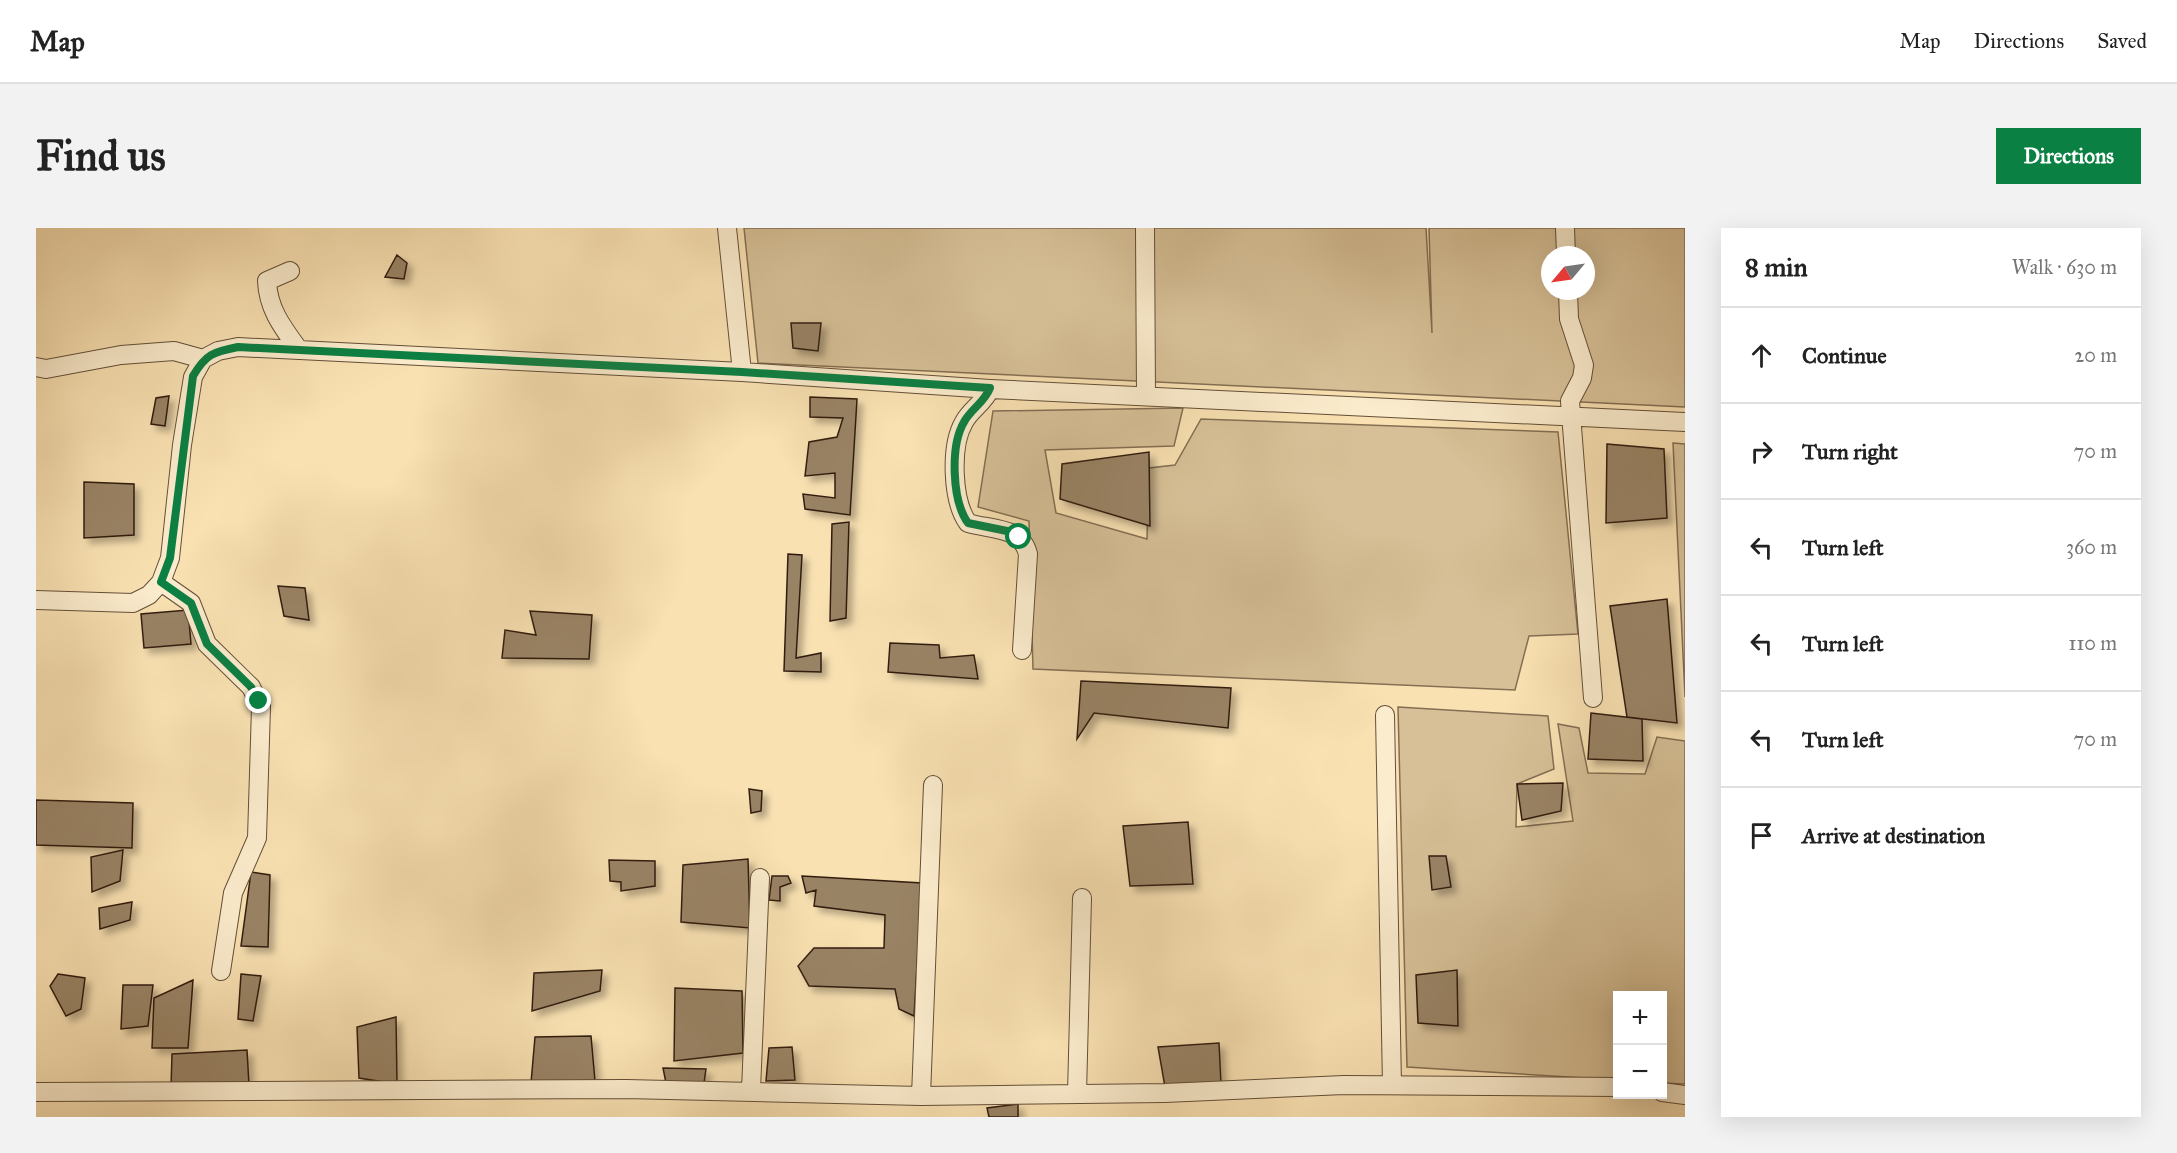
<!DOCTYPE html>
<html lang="en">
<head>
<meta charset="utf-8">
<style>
  :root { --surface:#fff; --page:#f2f2f2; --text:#222; --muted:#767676; --line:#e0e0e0; --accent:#0b8043 }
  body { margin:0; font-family:"IM FELL Great Primer",serif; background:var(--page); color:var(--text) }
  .controls { position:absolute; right:18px; bottom:18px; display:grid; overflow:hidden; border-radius:0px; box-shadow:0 6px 24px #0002 }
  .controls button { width:54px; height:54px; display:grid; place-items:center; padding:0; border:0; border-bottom:2px solid var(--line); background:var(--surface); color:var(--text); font:30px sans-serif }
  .compass { position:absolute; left:1505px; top:18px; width:54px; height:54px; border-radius:50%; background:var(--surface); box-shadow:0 6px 24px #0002; rotate:241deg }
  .stop { position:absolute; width:18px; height:18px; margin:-14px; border:4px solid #0b8043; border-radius:50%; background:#fff }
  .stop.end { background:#0b8043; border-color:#fff; box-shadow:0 2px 6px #0008 }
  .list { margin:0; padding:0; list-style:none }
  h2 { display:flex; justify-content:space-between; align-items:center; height:78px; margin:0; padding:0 24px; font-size:26px }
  h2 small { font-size:20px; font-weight:400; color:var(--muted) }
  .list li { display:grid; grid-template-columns:39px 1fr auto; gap:18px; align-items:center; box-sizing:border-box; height:96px; padding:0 24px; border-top:2px solid var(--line) }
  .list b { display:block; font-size:22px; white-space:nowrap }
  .list em { font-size:20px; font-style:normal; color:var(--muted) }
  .icon { flex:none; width:33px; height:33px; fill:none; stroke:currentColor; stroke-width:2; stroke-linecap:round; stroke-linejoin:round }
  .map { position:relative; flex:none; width:1649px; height:889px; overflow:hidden; border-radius:0px }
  header { display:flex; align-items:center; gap:36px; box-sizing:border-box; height:84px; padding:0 30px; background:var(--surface); border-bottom:2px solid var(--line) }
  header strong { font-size:28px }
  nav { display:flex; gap:33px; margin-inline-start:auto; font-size:21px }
  .intro { display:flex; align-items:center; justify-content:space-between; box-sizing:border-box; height:144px; padding:0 36px }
  h1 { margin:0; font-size:42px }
  .button { padding:15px 27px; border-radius:0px; background:var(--accent); color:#fff; font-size:21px; font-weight:700 }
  main { display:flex; gap:36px; padding:0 36px }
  aside { flex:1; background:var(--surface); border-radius:0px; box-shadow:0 6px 24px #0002 }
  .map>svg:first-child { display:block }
  .green { fill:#d7c097; stroke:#846f54; stroke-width:1.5; fill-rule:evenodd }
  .building { fill:#998365; stroke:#321e11; stroke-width:1.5; filter:url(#shadow) }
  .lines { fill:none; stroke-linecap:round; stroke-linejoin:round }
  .minor-casing { stroke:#644f39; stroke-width:20 }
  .minor { stroke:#fbeccd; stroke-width:18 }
  .route { stroke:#0b8043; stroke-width:8 }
</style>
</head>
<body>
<header>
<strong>Map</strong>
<nav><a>Map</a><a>Directions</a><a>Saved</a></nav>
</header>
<div class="intro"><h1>Find us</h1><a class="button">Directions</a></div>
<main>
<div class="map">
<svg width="1649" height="889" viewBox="0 0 1649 889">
  <defs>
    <filter id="shadow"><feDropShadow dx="5.5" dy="5.5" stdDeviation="3" flood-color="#0004"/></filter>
  </defs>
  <rect width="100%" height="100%" fill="#f9e1b2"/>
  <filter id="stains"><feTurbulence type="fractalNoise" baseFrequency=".00333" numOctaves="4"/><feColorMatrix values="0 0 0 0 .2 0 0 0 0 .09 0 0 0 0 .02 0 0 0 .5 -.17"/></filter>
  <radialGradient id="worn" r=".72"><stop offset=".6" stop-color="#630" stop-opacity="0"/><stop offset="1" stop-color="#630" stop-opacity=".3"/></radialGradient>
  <!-- green -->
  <path class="green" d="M 708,0 L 1390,0 L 1396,105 L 1393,0 L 1649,0 L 1649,179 L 722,135 ZM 1514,27 L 1550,27 L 1550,63 L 1514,63 Z
    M 1147,180 L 1138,218 L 1009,222 L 1020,285 L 1111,311 L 1113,240 L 1139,237 L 1165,191 L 1522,204 L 1542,406 L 1493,408 L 1479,462 L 997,441 L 993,293 L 942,279 L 957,183 Z
    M 1637,215 L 1649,216 L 1649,469 Z
    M 1362,479 L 1512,488 L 1518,541 L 1481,556 L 1480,599 L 1537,593 L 1522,496 L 1543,500 L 1552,545 L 1609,546 L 1621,509 L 1649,513 L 1649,856 L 1627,855 L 1626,768 L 1582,768 L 1581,852 L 1371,839 Z"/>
  <!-- building -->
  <path class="building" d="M 361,27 L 371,35 L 368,51 L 349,49 Z
    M 755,95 L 785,95 L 782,123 L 757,120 Z
    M 133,168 L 129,198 L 115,196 L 120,170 Z
    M 774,169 L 821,171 L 814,287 L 769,281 L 767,266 L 799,270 L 799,245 L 769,248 L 773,214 L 801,209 L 807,190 L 774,189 Z
    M 1571,216 L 1628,221 L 1631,290 L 1570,295 Z
    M 1113,224 L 1114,298 L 1024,271 L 1026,236 Z
    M 48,254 L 98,256 L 98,307 L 48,310 Z
    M 813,294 L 810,390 L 794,393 L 796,296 Z
    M 752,326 L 766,327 L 760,430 L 785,425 L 785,444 L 748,443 Z
    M 242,358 L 269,360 L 273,392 L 248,388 Z
    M 1631,371 L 1641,495 L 1591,489 L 1574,378 Z
    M 152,382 L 155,416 L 108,420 L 105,386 Z
    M 494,383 L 556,387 L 553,431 L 466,430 L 469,402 L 500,407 Z
    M 854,415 L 903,417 L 904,430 L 938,427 L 942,451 L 852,444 Z
    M 1045,453 L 1195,460 L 1192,500 L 1058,485 L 1041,511 Z
    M 1555,485 L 1606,491 L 1607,533 L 1552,531 Z
    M 1527,555 L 1525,583 L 1486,592 L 1481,556 Z
    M 713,561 L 726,563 L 725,583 L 715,585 Z
    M 0,572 L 97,575 L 96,620 L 0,617 Z
    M 1152,594 L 1157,656 L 1094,658 L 1087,598 Z
    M 87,622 L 84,653 L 56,664 L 55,629 Z
    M 1393,628 L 1410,628 L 1415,659 L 1396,662 Z
    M 712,631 L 714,700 L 645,694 L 647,637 Z
    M 573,632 L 619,633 L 619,658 L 585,663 L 585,654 L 574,653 Z
    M 215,644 L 234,647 L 232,719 L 205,718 Z
    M 736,648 L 752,648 L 755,655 L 744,659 L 744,673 L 733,672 Z
    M 766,648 L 886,655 L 878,788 L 863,781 L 859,761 L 773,758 L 762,738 L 778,720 L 848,720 L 849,687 L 778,678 L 780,662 L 770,665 Z
    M 96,674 L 94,692 L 64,701 L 63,680 Z
    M 566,742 L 564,763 L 496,783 L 498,745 Z
    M 1421,742 L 1422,798 L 1382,795 L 1380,747 Z
    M 22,746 L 49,750 L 45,781 L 30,788 L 14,758 Z
    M 205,746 L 225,748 L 217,793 L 202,791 Z
    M 157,752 L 152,820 L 116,820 L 118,770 Z
    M 87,757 L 117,757 L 112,798 L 85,801 Z
    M 639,760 L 706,763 L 707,825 L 638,833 Z
    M 360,789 L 361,856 L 323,850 L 321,799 Z
    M 555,808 L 559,853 L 495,855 L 499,809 Z
    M 1183,815 L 1185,856 L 1129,859 L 1122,819 Z
    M 756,819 L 759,852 L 730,853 L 733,820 Z
    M 211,822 L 213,857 L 135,859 L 136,826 Z
    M 627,840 L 670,841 L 668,855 L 630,855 Z
    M 982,876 L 982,889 L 953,889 L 951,880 Z"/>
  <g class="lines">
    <defs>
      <path id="minor" d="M 691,0 L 706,144
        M 1109,0 L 1110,168
        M 1529,0 L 1530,27
        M 254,43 L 231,53 C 232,81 247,100 263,122
        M 1532,63 L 1533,91 L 1548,137 L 1546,150 L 1534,173 L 1557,470
        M 0,139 L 10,141 L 85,127 L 138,123 L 167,131
        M 954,161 C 948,175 935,181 928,194 C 914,218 916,273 932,295 C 955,302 985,298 992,326 L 986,422
        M 125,354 L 155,375 L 171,416 L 215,459 L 225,479 L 221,610 L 197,665 L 185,743
        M 0,372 L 97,375 L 113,367 L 125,354 L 134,330 L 146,217 L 157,149 L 167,131 L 182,123 L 202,119 L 706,144 L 954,161 L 1649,194
        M 1349,487 L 1356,857
        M 715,862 L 724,650
        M 0,864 L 590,861 L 885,868 L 1129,865 L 1308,857 L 1582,859
        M 1626,864 L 1649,867
        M 1041,866 L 1046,670
        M 885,868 L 897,557"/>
    </defs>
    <!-- minor casing -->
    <use href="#minor" class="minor-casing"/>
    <!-- minor -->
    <use href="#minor" class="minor"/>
  </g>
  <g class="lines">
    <!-- route -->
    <path class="route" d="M 223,473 L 215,459 L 171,416 L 155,375 L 125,354 L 134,330 L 157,148 C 170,126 177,124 202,119 L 706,144 L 954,160 C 948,175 935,181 928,194 C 914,218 916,273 932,295 L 971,303 L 983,309"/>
  </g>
  <rect width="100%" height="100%" filter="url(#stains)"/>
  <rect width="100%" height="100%" fill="url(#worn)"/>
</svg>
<div class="controls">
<button>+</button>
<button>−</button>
</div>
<svg class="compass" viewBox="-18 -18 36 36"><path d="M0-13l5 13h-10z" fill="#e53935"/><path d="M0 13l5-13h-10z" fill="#767676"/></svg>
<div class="stop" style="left:983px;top:309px"></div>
<div class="stop end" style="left:223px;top:473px"></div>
</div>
<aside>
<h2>8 min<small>Walk · 630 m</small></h2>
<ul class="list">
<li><svg class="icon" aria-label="ahead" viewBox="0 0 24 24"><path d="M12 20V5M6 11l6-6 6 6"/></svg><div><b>Continue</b></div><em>20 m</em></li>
<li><svg class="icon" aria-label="right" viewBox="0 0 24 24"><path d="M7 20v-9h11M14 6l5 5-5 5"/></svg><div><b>Turn right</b></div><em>70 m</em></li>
<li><svg class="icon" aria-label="left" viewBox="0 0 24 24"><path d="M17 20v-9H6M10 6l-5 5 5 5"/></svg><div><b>Turn left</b></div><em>360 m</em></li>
<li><svg class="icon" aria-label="left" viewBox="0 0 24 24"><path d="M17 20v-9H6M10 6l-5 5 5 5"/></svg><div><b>Turn left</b></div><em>110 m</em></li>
<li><svg class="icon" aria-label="left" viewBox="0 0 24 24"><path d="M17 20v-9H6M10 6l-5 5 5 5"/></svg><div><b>Turn left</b></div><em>70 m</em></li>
<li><svg class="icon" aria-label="arrive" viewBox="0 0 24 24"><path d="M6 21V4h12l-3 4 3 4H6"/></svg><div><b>Arrive at destination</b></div></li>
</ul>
</aside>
</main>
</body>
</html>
